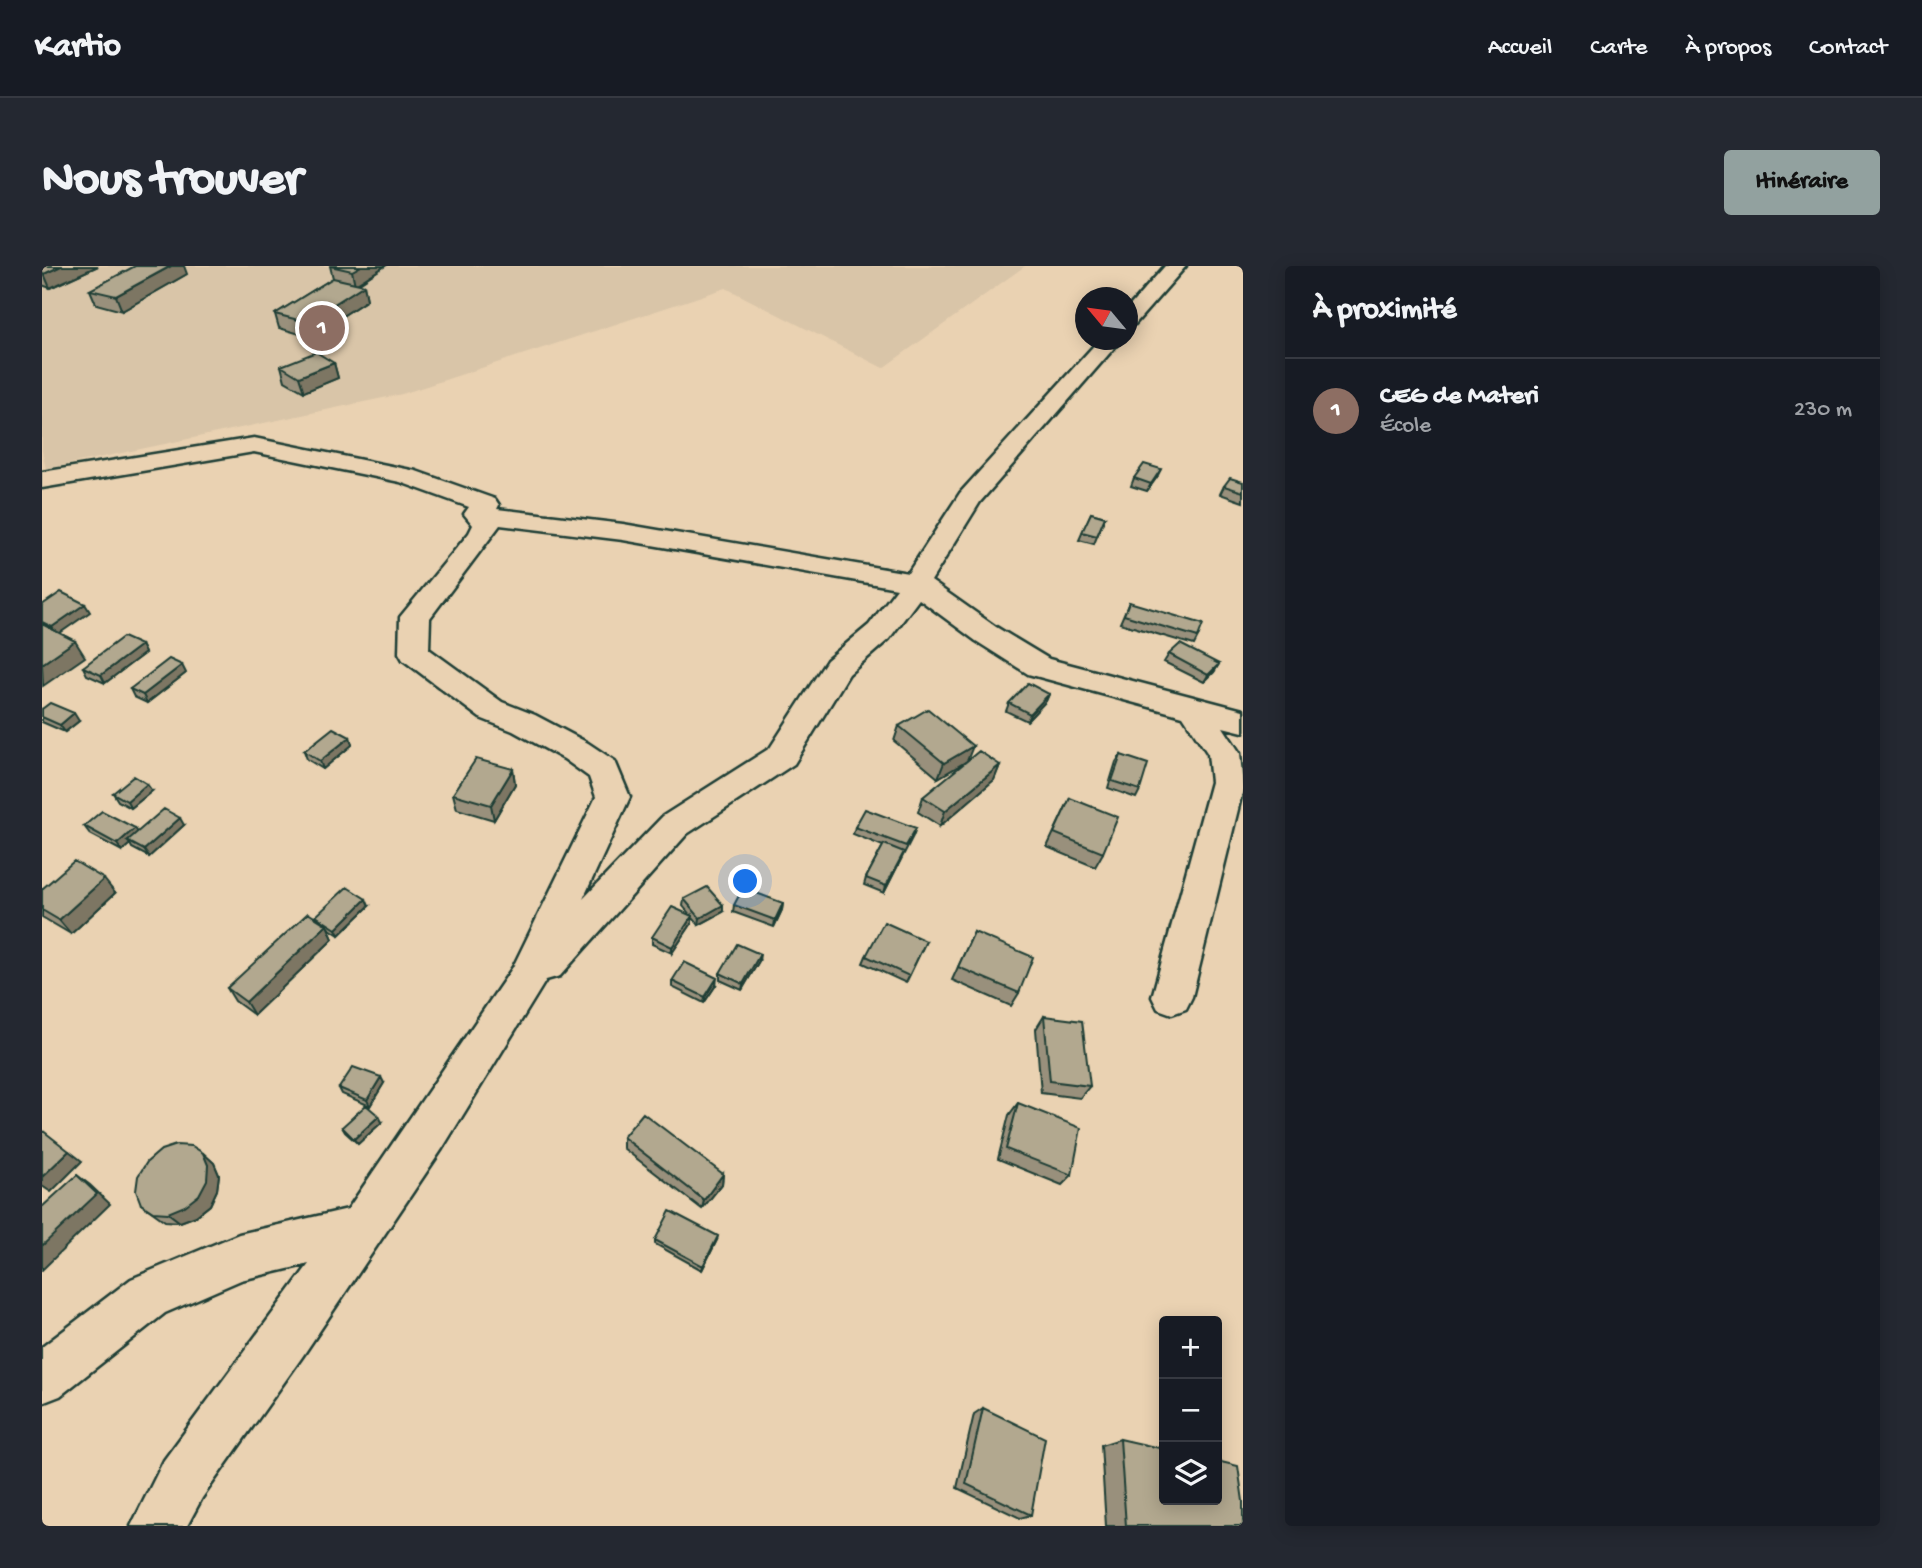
<!DOCTYPE html>
<html lang="fr">
<head>
<meta charset="utf-8">
<style>
  :root { --surface:#171b24; --page:#242831; --text:#f1f3f6; --muted:#9ea1a6; --line:#363941; --accent:#92a19f }
  body { margin:0; font-family:"Gochi Hand",sans-serif; background:var(--page); color:var(--text) }
  .controls { position:absolute; right:21px; bottom:21px; display:grid; overflow:hidden; border-radius:7px; box-shadow:0 4px 18px #0003 }
  .controls button { width:63px; height:63px; display:grid; place-items:center; padding:0; border:0; border-bottom:2px solid var(--line); background:var(--surface); color:var(--text); font:35px sans-serif }
  .compass { position:absolute; left:1033px; top:21px; width:63px; height:63px; border-radius:50%; background:var(--surface); box-shadow:0 4px 18px #0003; rotate:299deg }
  .you { position:absolute; left:704px; top:616px; width:24px; height:24px; margin:-18px; border:5px solid #fff; border-radius:50%; background:#1a73e8; box-shadow:0 0 0 10px #1a73e833 }
  .badge { display:grid; place-items:center; width:46px; height:46px; border-radius:50%; background:var(--accent); color:#fff; font-size:23px; font-weight:700 }
  .pin { position:absolute; translate:-50% -50%; border:4px solid #fff; box-shadow:0 2px 7px #0006 }
  .list { margin:0; padding:0; list-style:none }
  h2 { display:flex; justify-content:space-between; align-items:center; height:91px; margin:0; padding:0 28px; font-size:30px }
  h2 small { font-size:23px; font-weight:400; color:var(--muted) }
  .list li { display:grid; grid-template-columns:46px 1fr auto; gap:21px; align-items:center; box-sizing:border-box; height:105px; padding:0 28px; border-top:2px solid var(--line) }
  .list b { display:block; font-size:26px; white-space:nowrap }
  .list p { margin:0; font-size:23px; white-space:nowrap; color:var(--muted) }
  .list em { font-size:23px; font-style:normal; color:var(--muted) }
  .icon { flex:none; width:38px; height:38px; fill:none; stroke:currentColor; stroke-width:2; stroke-linecap:round; stroke-linejoin:round }
  .map { position:relative; flex:none; width:1201px; height:1260px; overflow:hidden; border-radius:7px }
  header { display:flex; align-items:center; gap:42px; box-sizing:border-box; height:98px; padding:0 35px; background:var(--surface); border-bottom:2px solid var(--line) }
  header strong { font-size:33px }
  nav { display:flex; gap:38px; margin-inline-start:auto; font-size:24px }
  .intro { display:flex; align-items:center; justify-content:space-between; box-sizing:border-box; height:168px; padding:0 42px }
  h1 { margin:0; font-size:49px }
  .button { padding:18px 32px; border-radius:7px; background:var(--accent); color:#111; font-size:24px; font-weight:700 }
  main { display:flex; gap:42px; padding:0 42px }
  aside { flex:1; background:var(--surface); border-radius:7px; box-shadow:0 4px 18px #0003 }
  .map>svg:first-child { display:block }
  .built { fill:#d9c5a8 }
  .lines { fill:none; stroke-linecap:round; stroke-linejoin:round }
  .street-casing { stroke:#1f3d34; stroke-width:5 }
  .street { fill:#ead2b2; fill-rule:evenodd }
  .wall { fill:#99907b; stroke:#1f3d34; stroke-width:2 }
  .shaded-wall { fill:#7d7664; stroke:#1f3d34; stroke-width:2 }
  .building { fill:#b2a88f; stroke:#1f3d34; stroke-width:2 }
</style>
</head>
<body>
<header>
<strong>Kartio</strong>
<nav><a>Accueil</a><a>Carte</a><a>À propos</a><a>Contact</a></nav>
</header>
<div class="intro"><h1>Nous trouver</h1><a class="button">Itinéraire</a></div>
<main>
<div class="map">
<svg width="1201" height="1260" viewBox="0 0 1201 1260">
  <rect width="100%" height="100%" fill="#ead2b2"/>
  <filter id="ink" filterUnits="userSpaceOnUse"><feTurbulence type="fractalNoise" baseFrequency=".0143" numOctaves="2"/><feDisplacementMap in="SourceGraphic" scale="14" xChannelSelector="R" yChannelSelector="G"/><feConvolveMatrix kernelMatrix="1 2 1 2 8 2 1 2 1" color-interpolation-filters="sRGB"/></filter>
  <g filter="url(#ink)">
    <!-- built -->
    <path class="built" d="M 0,0 L 983,0 L 841,102 L 684,22 L 360,128 L 4,203 L 0,184 Z"/>
    <g class="lines">
      <defs>
        <path id="street" d="M 1123,0 L 1144,0 L 1093,58 L 1086,60 L 1086,42 Z
          M 1057,74 L 1079,74 L 938,236 L 889,315 L 954,361 L 1007,393 L 1201,444 L 1201,466 L 1181,461 L 1198,487 L 1201,523 L 1150,731 L 1144,743 L 1130,748 L 1116,743 L 1110,731 L 1169,516 L 1166,488 L 1141,450 L 986,408 L 934,375 L 877,333 L 847,373 L 807,408 L 752,498 L 645,568 L 518,710 L 504,714 L 400,883 L 260,1091 L 160,1232 L 145,1260 L 89,1260 L 122,1194 L 267,998 L 199,1014 L 123,1047 L 18,1130 L 0,1137 L 0,1081 L 89,1013 L 197,968 L 306,943 L 471,701 L 554,531 L 547,511 L 522,493 L 471,465 L 438,452 L 361,394 L 357,387 L 358,351 L 427,267 L 431,259 L 422,248 L 427,241 L 358,216 L 212,186 L 0,222 L 0,206 L 212,172 L 374,205 L 453,233 L 457,239 L 455,243 L 581,258 L 866,307 L 918,227 ZM 458,259 L 581,274 L 855,322 L 827,359 L 785,394 L 728,482 L 621,550 L 541,633 L 588,531 L 573,495 L 546,477 L 493,449 L 460,436 L 387,383 L 388,352 Z"/>
      </defs>
      <!-- street casing -->
      <use href="#street" class="street-casing"/>
      <!-- street -->
      <use href="#street" class="street"/>
    </g>
    <!-- wall -->
    <path class="wall" d="M 0,0 L 56,0 L 8,22 L 0,19 Z
      M 288,0 L 343,0 L 316,18 L 322,19 L 325,34 L 268,71 L 237,62 L 233,48 L 291,12 Z
      M 145,8 L 80,45 L 54,38 L 48,24 Z
      M 292,97 L 296,112 L 262,126 L 243,115 L 239,100 Z
      M 1115,211 L 1105,225 L 1089,220 L 1092,212 Z
      M 1201,216 L 1201,236 L 1178,228 L 1182,220 Z
      M 1049,247 L 1063,251 L 1052,278 L 1037,274 Z
      M 1087,336 L 1156,371 L 1152,379 L 1078,357 Z
      M 99,379 L 103,387 L 63,417 L 45,409 L 41,401 Z
      M 1127,388 L 1177,398 L 1172,406 L 1162,416 L 1122,396 Z
      M 144,407 L 105,437 L 92,431 L 88,423 Z
      M 1007,428 L 1004,435 L 985,455 L 964,445 L 967,437 Z
      M 0,443 L 37,455 L 23,466 L 0,456 Z
      M 857,460 L 925,495 L 896,512 L 852,475 Z
      M 308,471 L 310,479 L 281,503 L 265,493 L 262,485 Z
      M 1079,489 L 1098,524 L 1094,532 L 1066,522 L 1074,496 Z
      M 958,499 L 952,514 L 898,560 L 876,546 L 881,531 Z
      M 471,503 L 473,518 L 452,554 L 415,543 L 411,528 Z
      M 110,525 L 89,542 L 76,535 L 71,527 Z
      M 1028,532 L 1061,587 L 1053,601 L 1005,581 Z
      M 142,559 L 107,591 L 90,582 L 88,578 L 80,585 L 48,568 L 42,560 L 96,566 Z
      M 813,561 L 874,562 L 871,570 L 842,627 L 822,619 L 824,612 L 841,580 L 811,568 Z
      M 0,623 L 73,627 L 29,668 L 0,651 Z
      M 642,633 L 681,646 L 657,659 L 650,651 L 650,657 L 630,687 L 610,678 L 610,671 L 649,650 L 641,640 Z
      M 741,637 L 740,644 L 732,661 L 691,646 L 692,639 Z
      M 327,640 L 297,669 L 286,662 L 291,673 L 212,749 L 193,735 L 185,722 L 276,653 L 274,650 Z
      M 932,666 L 977,727 L 969,740 L 910,714 Z
      M 884,675 L 864,717 L 821,697 L 824,690 Z
      M 717,695 L 700,724 L 678,714 L 678,707 Z
      M 630,715 L 674,719 L 662,737 L 630,721 Z
      M 1002,750 L 1048,820 L 1038,832 L 999,827 L 994,763 Z
      M 342,817 L 328,840 L 300,828 L 297,822 Z
      M 976,837 L 1030,909 L 1020,919 L 956,893 L 967,849 Z
      M 340,856 L 316,878 L 303,866 L 300,861 Z
      M 581,871 L 681,908 L 680,918 L 660,943 L 581,882 Z
      M 161,887 L 172,897 L 177,909 L 175,924 L 168,939 L 154,950 L 138,956 L 123,955 L 99,938 Z
      M 613,974 L 675,974 L 660,1004 L 613,978 Z
      M 941,1142 L 989,1249 L 978,1252 L 915,1222 L 932,1148 Z
      M 1078,1173 L 1201,1260 L 1064,1260 L 1059,1179 Z"/>
    <!-- shaded-wall -->
    <path class="shaded-wall" d="M 19,0 L 56,0 L 8,22 L 2,8 Z
      M 129,0 L 142,0 L 145,8 L 80,45 L 74,30 Z
      M 319,0 L 343,0 L 313,19 L 310,5 Z
      M 322,19 L 325,34 L 268,71 L 264,56 Z
      M 292,97 L 296,112 L 262,126 L 257,111 Z
      M 1119,203 L 1115,211 L 1105,225 L 1109,218 Z
      M 43,338 L 48,346 L 15,369 L 10,361 Z
      M 33,375 L 43,391 L 1,420 L 0,398 Z
      M 99,379 L 103,387 L 63,417 L 59,409 Z
      M 1177,398 L 1172,406 L 1162,416 L 1166,409 Z
      M 140,399 L 144,407 L 105,437 L 101,429 Z
      M 1007,428 L 1004,435 L 985,455 L 988,448 Z
      M 32,447 L 37,455 L 23,466 L 18,459 Z
      M 308,471 L 310,479 L 281,503 L 278,495 Z
      M 931,480 L 925,495 L 896,512 L 902,497 Z
      M 958,499 L 952,514 L 898,560 L 903,545 Z
      M 471,503 L 473,518 L 452,554 L 449,539 Z
      M 105,518 L 110,525 L 89,542 L 85,535 Z
      M 138,552 L 142,559 L 107,591 L 102,584 Z
      M 93,562 L 98,570 L 85,575 L 88,578 L 80,585 L 75,578 Z
      M 862,586 L 859,593 L 842,627 L 844,620 Z
      M 62,613 L 73,627 L 29,668 L 17,654 Z
      M 324,633 L 327,640 L 297,669 L 294,663 Z
      M 741,637 L 740,644 L 732,661 L 733,654 Z
      M 681,639 L 681,646 L 657,659 L 658,652 Z
      M 650,650 L 650,657 L 630,687 L 630,681 Z
      M 285,659 L 291,673 L 212,749 L 204,736 Z
      M 718,688 L 717,695 L 700,724 L 701,718 Z
      M 675,712 L 674,719 L 662,737 L 663,731 Z
      M 339,811 L 342,817 L 328,840 L 325,834 Z
      M 337,850 L 340,856 L 316,878 L 312,873 Z
      M 27,885 L 40,895 L 9,926 L 0,920 L 0,911 Z
      M 161,887 L 172,897 L 177,909 L 175,924 L 168,939 L 154,950 L 138,956 L 126,947 Z
      M 681,908 L 680,918 L 660,943 L 662,934 Z
      M 35,909 L 48,919 L 68,938 L 0,1004 L 0,980 Z
      M 676,970 L 675,974 L 660,1004 L 661,1000 Z"/>
    <!-- building -->
    <path class="building" d="M 0,0 L 19,0 L 2,8 L 0,7 Z
      M 93,0 L 129,0 L 74,30 L 48,24 Z
      M 288,0 L 319,0 L 310,5 Z
      M 291,12 L 322,19 L 264,56 L 233,48 Z
      M 274,86 L 292,97 L 257,111 L 239,100 Z
      M 1102,198 L 1119,203 L 1109,218 L 1092,212 Z
      M 1188,212 L 1201,216 L 1201,226 L 1182,220 Z
      M 1049,247 L 1063,251 L 1055,270 L 1040,266 Z
      M 19,326 L 43,338 L 10,361 L 0,356 L 0,339 Z
      M 1087,336 L 1161,358 L 1156,371 L 1082,349 Z
      M 0,358 L 33,375 L 0,398 Z
      M 81,371 L 99,379 L 59,409 L 41,401 Z
      M 1138,378 L 1177,398 L 1166,409 L 1127,388 Z
      M 127,393 L 140,399 L 101,429 L 88,423 Z
      M 986,417 L 1007,428 L 988,448 L 967,437 Z
      M 8,437 L 32,447 L 18,459 L 0,451 L 0,443 Z
      M 886,443 L 931,480 L 902,497 L 857,460 Z
      M 291,462 L 308,471 L 278,495 L 262,485 Z
      M 937,485 L 958,499 L 903,545 L 881,531 Z
      M 1079,489 L 1106,498 L 1098,524 L 1070,515 Z
      M 434,493 L 471,503 L 449,539 L 411,528 Z
      M 92,510 L 105,518 L 85,535 L 71,527 Z
      M 1028,532 L 1076,551 L 1061,587 L 1012,567 Z
      M 122,543 L 138,552 L 102,584 L 85,575 Z
      M 823,543 L 874,562 L 864,580 L 813,561 Z
      M 60,545 L 93,562 L 75,578 L 42,560 Z
      M 842,578 L 862,586 L 844,620 L 824,612 Z
      M 32,595 L 62,613 L 17,654 L 0,644 L 0,623 Z
      M 305,621 L 324,633 L 294,663 L 274,650 Z
      M 665,621 L 681,639 L 658,652 L 642,633 Z
      M 701,622 L 741,637 L 733,654 L 692,639 Z
      M 630,641 L 650,650 L 630,681 L 610,671 Z
      M 266,647 L 285,659 L 204,736 L 185,722 Z
      M 842,656 L 884,675 L 867,710 L 824,690 Z
      M 932,666 L 991,691 L 977,727 L 916,701 Z
      M 695,678 L 718,688 L 701,718 L 678,707 Z
      M 642,696 L 675,712 L 663,731 L 630,715 Z
      M 1002,750 L 1040,755 L 1048,820 L 1008,815 Z
      M 311,801 L 339,811 L 325,834 L 297,822 Z
      M 976,837 L 1039,862 L 1030,909 L 964,883 Z
      M 324,839 L 337,850 L 312,873 L 300,861 Z
      M 601,847 L 681,908 L 662,934 L 581,871 Z
      M 0,864 L 27,885 L 0,911 Z
      M 134,879 L 150,880 L 161,887 L 166,899 L 165,914 L 157,929 L 143,940 L 126,947 L 111,946 L 99,938 L 94,925 L 96,910 L 105,896 L 119,884 Z
      M 35,909 L 55,928 L 0,980 L 0,941 Z
      M 628,945 L 676,970 L 661,1000 L 613,974 Z
      M 941,1142 L 1003,1172 L 989,1249 L 924,1218 Z
      M 1078,1173 L 1122,1183 L 1122,1234 L 1175,1234 L 1175,1195 L 1196,1200 L 1201,1235 L 1201,1260 L 1084,1260 Z"/>
  </g>
</svg>
<div class="controls">
<button>+</button>
<button>−</button>
<button><svg class="icon" aria-label="layers" viewBox="0 0 24 24"><path d="M12 4l9 5-9 5-9-5zM3 14l9 5 9-5"/></svg></button>
</div>
<svg class="compass" viewBox="-18 -18 36 36"><path d="M0-13l5 13h-10z" fill="#e53935"/><path d="M0 13l5-13h-10z" fill="#9ea1a6"/></svg>
<div class="you"></div>
<div class="pin badge" style="left:280px;top:62px;background:#8d6e63">1</div>
</div>
<aside>
<h2>À proximité<small></small></h2>
<ul class="list">
<li><span class="badge" style="background:#8d6e63">1</span><div><b>CEG de Materi</b><p>École</p></div><em>230 m</em></li>
</ul>
</aside>
</main>
</body>
</html>
